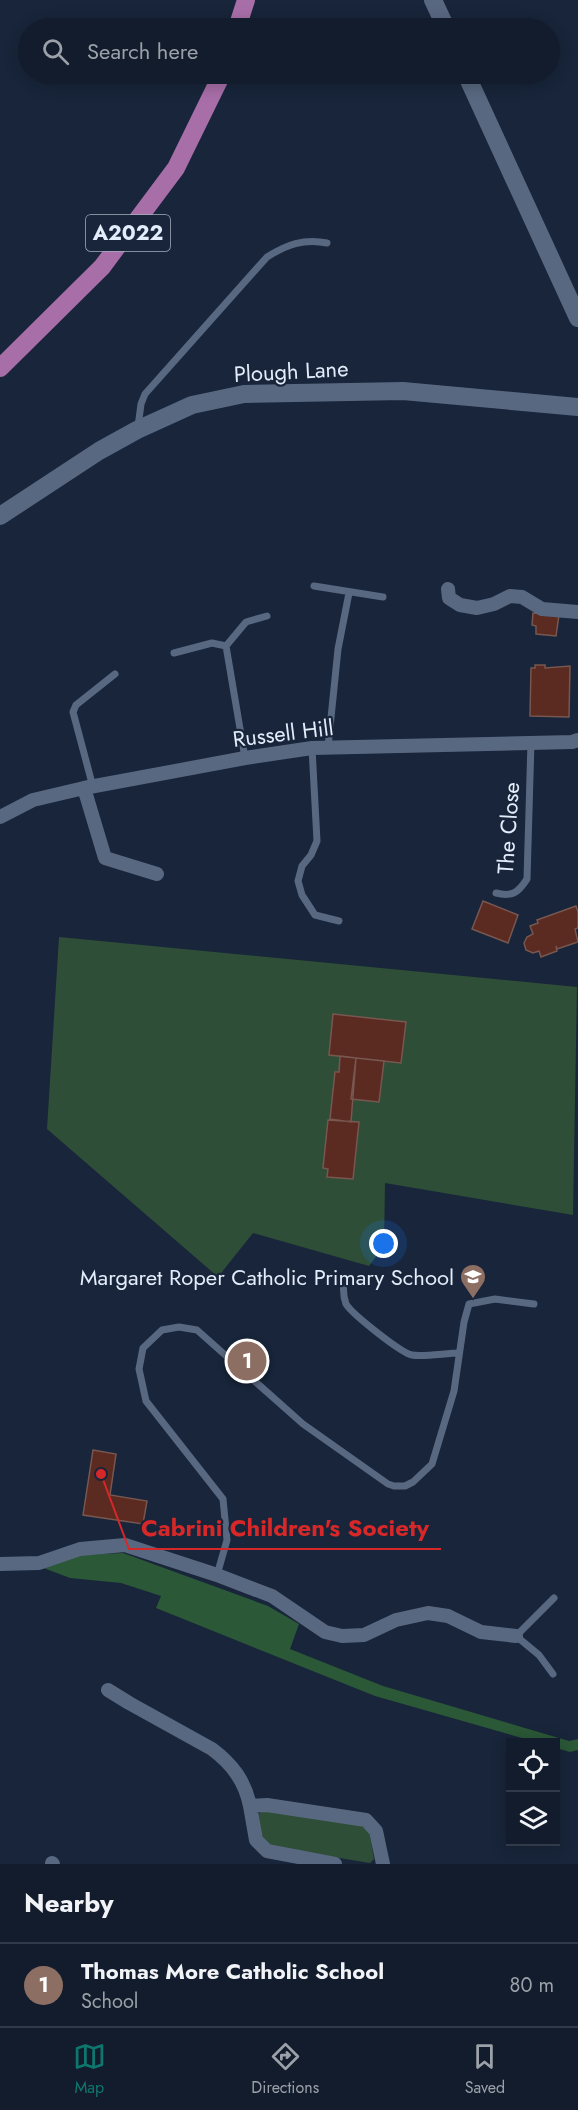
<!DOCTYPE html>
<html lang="en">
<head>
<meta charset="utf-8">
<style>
  :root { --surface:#121c2c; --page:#1b2534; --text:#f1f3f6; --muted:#9ca1a9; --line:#313a48; --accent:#0f766e }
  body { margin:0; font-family:Jost,sans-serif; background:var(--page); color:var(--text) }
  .controls { position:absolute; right:18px; bottom:18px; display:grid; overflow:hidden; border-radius:0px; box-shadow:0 3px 15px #0003 }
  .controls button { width:54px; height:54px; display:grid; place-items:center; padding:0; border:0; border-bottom:2px solid var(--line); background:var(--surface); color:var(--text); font:30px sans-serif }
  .you { position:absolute; left:384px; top:1244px; width:21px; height:21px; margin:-15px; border:4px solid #fff; border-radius:50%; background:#1a73e8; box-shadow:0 0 0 9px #1a73e833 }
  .badge { display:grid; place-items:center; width:39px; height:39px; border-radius:50%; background:var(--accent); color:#fff; font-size:20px; font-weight:700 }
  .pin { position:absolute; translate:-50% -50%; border:3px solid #fff; box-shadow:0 2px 6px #0006 }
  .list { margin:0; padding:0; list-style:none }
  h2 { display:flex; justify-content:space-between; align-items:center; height:78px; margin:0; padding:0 24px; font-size:26px }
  h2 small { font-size:20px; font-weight:400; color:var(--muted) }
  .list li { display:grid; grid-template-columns:39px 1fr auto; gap:18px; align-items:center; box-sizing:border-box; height:84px; padding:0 24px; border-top:2px solid var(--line) }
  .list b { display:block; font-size:22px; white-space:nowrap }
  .list p { margin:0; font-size:20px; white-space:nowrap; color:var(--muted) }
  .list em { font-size:20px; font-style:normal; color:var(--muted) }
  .icon { flex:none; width:33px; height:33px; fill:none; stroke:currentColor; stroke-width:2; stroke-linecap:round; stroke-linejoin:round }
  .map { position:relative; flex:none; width:578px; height:1864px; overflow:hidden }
  .search { position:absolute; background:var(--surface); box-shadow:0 3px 15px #0003; left:18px; right:18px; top:18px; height:66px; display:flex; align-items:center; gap:15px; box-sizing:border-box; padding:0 21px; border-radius:33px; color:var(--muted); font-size:22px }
  .sheet { height:162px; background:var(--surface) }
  nav { display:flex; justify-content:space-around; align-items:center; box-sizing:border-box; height:84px; border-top:2px solid var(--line); background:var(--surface); font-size:16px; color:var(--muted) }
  nav a { display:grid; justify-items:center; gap:3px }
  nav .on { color:var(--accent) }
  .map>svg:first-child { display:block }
  .green { fill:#2f4e37 }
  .forest { fill:#2b5837 }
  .building { fill:#5b2a21; stroke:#775750; stroke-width:1.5 }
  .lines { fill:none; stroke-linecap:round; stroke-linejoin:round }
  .service { stroke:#596881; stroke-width:7 }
  .minor { stroke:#596881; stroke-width:14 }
  .tertiary { stroke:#596881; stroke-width:18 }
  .secondary { stroke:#596881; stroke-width:18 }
  .primary { stroke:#a86ea8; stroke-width:18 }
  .labels { text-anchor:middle; stroke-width:4.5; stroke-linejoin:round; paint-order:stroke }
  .shield { fill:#18253a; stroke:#a5b0c0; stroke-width:1.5 }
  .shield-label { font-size:21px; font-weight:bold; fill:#e2ecfa }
  .street-label { font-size:22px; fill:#e2ecfa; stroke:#18253a }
  .poi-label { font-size:22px; fill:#e2ecfa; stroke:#18253a; text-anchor:end }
  .leader { fill:none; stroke:#d62828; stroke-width:2 }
  .callout-dot { fill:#d62828; stroke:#18253a; stroke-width:2 }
  .callout-label { font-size:24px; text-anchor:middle; font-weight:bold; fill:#d62828; stroke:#18253a; stroke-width:4.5; stroke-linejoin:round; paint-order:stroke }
</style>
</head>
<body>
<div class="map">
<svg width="578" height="1864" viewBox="0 0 578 1864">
  <rect width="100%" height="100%" fill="#18253a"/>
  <!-- green -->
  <path class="green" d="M 59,937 L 577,987 L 573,1215 L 385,1183 L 384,1246 L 369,1266 L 253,1233 L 218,1277 L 47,1129 Z
    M 263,1810 L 361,1825 L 369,1830 L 374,1859 L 370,1863 L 272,1847 L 260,1837 L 258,1815 Z"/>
  <!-- forest -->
  <path class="forest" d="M 123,1553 L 268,1606 L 299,1624 L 290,1649 L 383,1686 L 569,1741 L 578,1739 L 578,1750 L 570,1752 L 556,1748 L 556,1742 L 536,1742 L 375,1696 L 156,1608 L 161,1596 L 121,1583 L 70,1578 L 41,1567 L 82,1555 Z"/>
  <!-- building -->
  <path class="building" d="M 533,613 L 559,615 L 556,636 L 536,634 L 536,626 L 532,625 Z
    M 535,665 L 545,665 L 545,668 L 570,666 L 569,717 L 530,716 L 531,668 L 535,668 Z
    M 483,901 L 518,915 L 508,943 L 472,929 Z
    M 576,906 L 578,912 L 578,928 L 575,929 L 578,942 L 557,949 L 556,946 L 557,951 L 541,957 L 539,951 L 533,953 L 526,950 L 524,943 L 527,937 L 533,934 L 530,926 L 538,923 L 537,920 Z
    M 333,1014 L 406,1022 L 401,1063 L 329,1055 Z
    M 340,1056 L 356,1058 L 351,1122 L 330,1119 L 335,1072 L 339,1072 Z
    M 356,1058 L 384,1061 L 379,1102 L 351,1099 Z
    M 328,1120 L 359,1122 L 353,1179 L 327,1177 L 328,1169 L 323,1168 Z
    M 93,1450 L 116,1454 L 110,1495 L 147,1501 L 143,1524 L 83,1515 Z"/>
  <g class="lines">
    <!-- service -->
    <path class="service" d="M 138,427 L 141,404 L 145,394 L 267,257 C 286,245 304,238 327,243
      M 314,586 L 383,597
      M 174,653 L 212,643 L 226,646
      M 328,747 L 338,649 L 349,593
      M 312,748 L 317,841 L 311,855 L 302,866 L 298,881 L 302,895 L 315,915 L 339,921
      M 245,758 L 226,646 L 246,622 L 267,616
      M 93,787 L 73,712 L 76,705 L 115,674
      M 496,893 C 512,897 518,893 527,879 L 531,742
      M 344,1281 C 343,1289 343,1296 346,1304 C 352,1314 401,1353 412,1355 C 423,1357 447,1353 459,1353
      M 217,1575 L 227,1540 L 223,1499 L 146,1401 L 139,1369 L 143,1348 L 162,1330 L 179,1327 L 197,1330 L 303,1424 L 388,1484 L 394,1486 L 405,1486 L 413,1482 L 432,1464 L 454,1391 L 464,1322 L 469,1304 L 495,1299 L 534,1304
      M 553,1674 L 539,1655 L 516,1636 L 554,1598"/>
    <!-- minor -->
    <path class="minor" d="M 448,589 L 449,598 L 460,605 L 477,608 L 494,604 L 510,596 L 522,597 L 542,609 L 578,612
      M 84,788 L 105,858 L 157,874
      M 0,817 L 33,800 L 84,788 L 245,758 L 312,748 L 572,742 L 578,740
      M 0,1564 L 39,1563 L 80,1549 L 125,1545 L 217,1575 L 272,1596 L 325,1632 L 342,1636 L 364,1635 L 396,1620 L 428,1613 L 448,1616 L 481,1632 L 516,1636
      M 108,1690 L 129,1703 L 212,1749 C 232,1764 245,1781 250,1806 L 267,1805 L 366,1820 L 376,1831 L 383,1864
      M 250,1806 L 256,1840 L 267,1851 L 335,1864
      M 52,1863 L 53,1864"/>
    <!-- tertiary -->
    <path class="tertiary" d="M 433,0 L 446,28
      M 466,74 L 578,318"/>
    <!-- secondary -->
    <path class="secondary" d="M 0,516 L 99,451 L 137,430 L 192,405 L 244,394 L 403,391 L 578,407"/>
    <!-- primary -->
    <path class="primary" d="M 237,28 L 246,0
      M 0,368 L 102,267 L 176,168 L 222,74"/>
  </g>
  <!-- icons -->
  <defs>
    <symbol id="school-pin" viewBox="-11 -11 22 30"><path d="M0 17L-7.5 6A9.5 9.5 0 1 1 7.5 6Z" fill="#8d6e63" stroke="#18253a"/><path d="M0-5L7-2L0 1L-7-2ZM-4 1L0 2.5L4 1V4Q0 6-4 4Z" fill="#fff"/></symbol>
  </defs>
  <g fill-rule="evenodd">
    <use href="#school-pin" x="458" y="1262" width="30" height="40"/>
  </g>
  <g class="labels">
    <!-- shield labels -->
    <rect class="shield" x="86" y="215" width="84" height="36" rx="4.5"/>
    <g class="shield-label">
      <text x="128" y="240">A2022</text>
    </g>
    <!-- street labels -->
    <g class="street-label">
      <text transform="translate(291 371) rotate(-3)" y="8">Plough Lane</text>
      <text transform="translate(283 733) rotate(-7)" y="8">Russell Hill</text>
      <text transform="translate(508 828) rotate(-86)" y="8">The Close</text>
    </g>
    <!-- poi labels -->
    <g class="poi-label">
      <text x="454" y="1285">Margaret Roper Catholic Primary School</text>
    </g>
  </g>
  <!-- callouts -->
  <path class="leader" d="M101 1474L129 1549H441"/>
  <circle class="callout-dot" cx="101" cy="1474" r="6"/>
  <g class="callout-label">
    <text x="285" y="1536">Cabrini Children's Society</text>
  </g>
</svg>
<div class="controls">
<button><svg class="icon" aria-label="locate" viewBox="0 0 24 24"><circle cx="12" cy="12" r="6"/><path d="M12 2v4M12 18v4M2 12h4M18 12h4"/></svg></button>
<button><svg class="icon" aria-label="layers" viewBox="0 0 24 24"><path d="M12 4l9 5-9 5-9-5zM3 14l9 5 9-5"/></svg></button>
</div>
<div class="you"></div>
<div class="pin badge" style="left:247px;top:1361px;background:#8d6e63">1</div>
<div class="search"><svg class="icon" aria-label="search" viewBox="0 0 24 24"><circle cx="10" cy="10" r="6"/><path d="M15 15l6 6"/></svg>Search here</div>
</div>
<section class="sheet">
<h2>Nearby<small></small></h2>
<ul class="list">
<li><span class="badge" style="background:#8d6e63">1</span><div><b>Thomas More Catholic School</b><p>School</p></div><em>80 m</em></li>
</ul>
</section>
<nav>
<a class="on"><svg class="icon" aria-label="map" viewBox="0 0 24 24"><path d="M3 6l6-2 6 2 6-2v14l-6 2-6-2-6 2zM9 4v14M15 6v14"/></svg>Map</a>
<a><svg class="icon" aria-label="directions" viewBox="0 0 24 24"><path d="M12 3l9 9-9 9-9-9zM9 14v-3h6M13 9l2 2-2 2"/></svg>Directions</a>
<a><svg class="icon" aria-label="saved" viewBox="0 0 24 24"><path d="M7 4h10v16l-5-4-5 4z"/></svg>Saved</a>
</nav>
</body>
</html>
